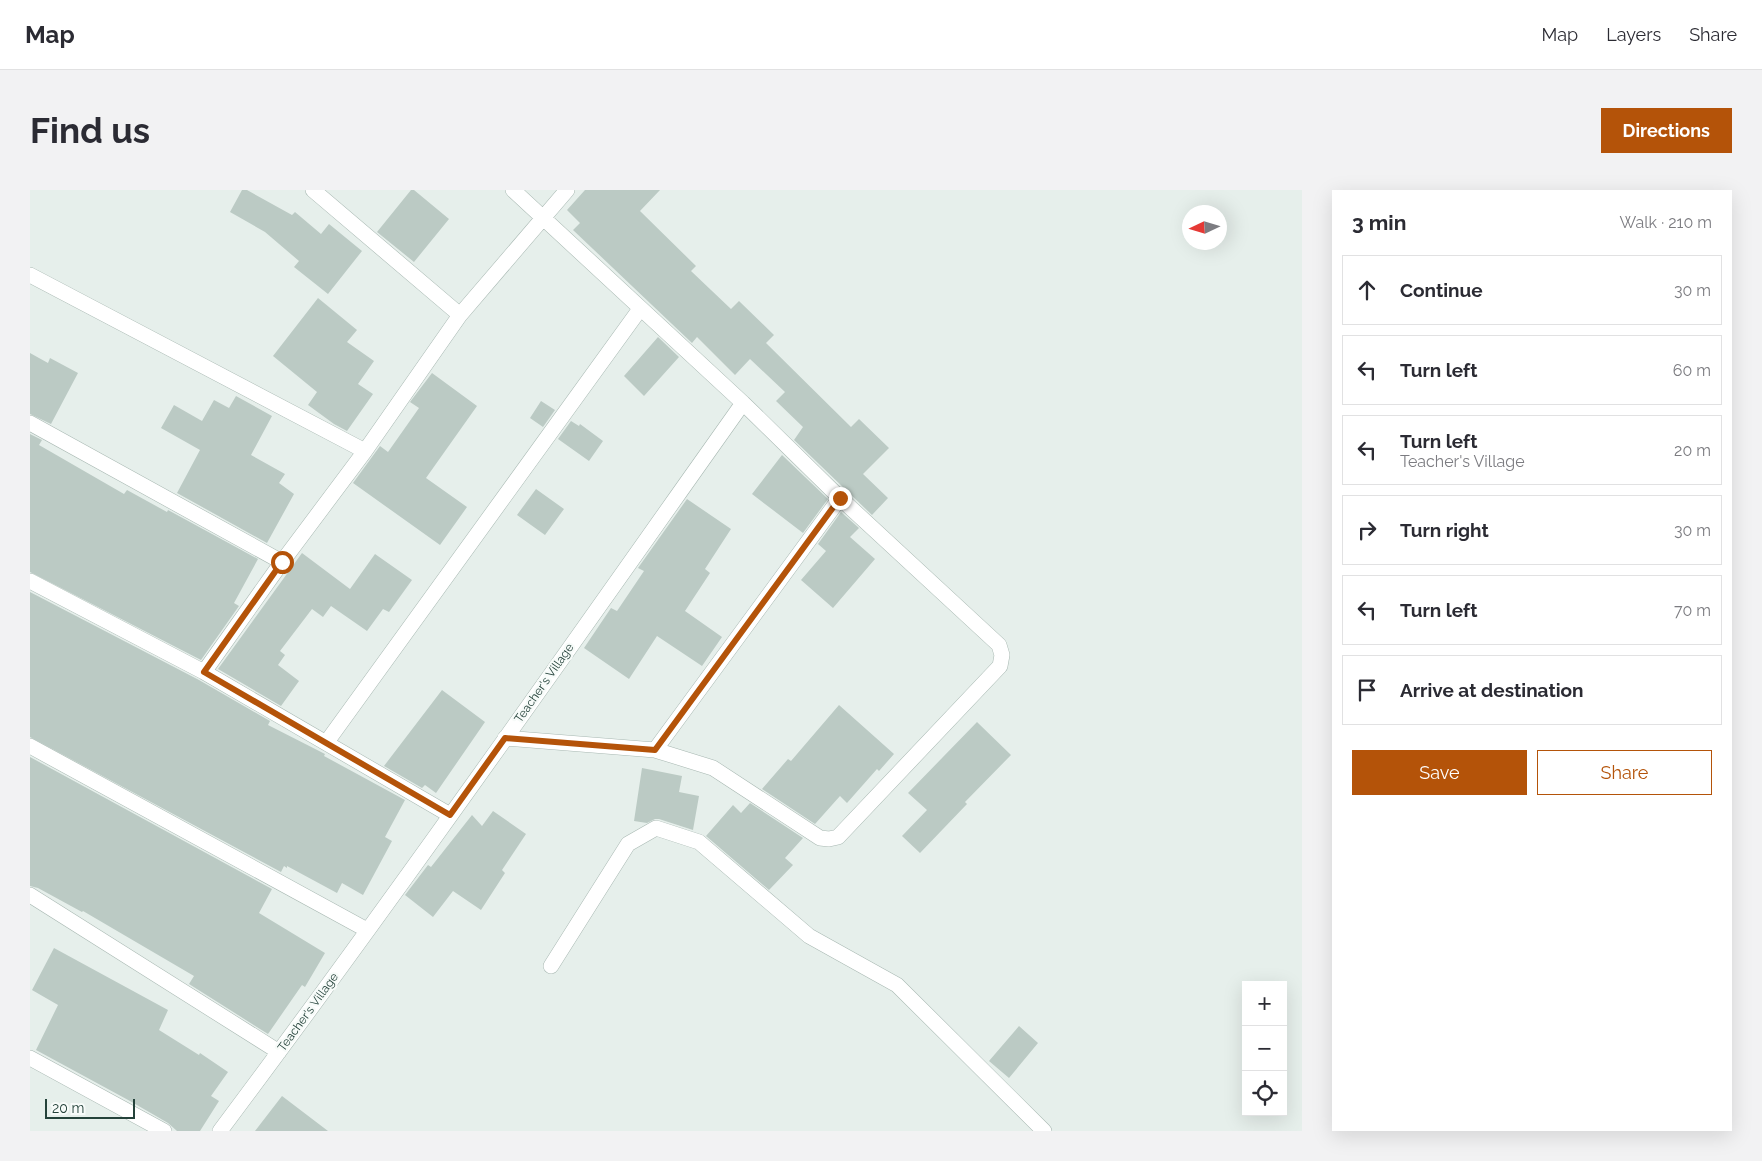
<!DOCTYPE html>
<html lang="en">
<head>
<meta charset="utf-8">
<style>
  :root { --surface:#fff; --page:#f2f2f3; --text:#2b2b33; --muted:#7c7c81; --line:#e1e1e2; --accent:#b45309 }
  body { margin:0; font-family:Raleway,sans-serif; background:var(--page); color:var(--text) }
  .controls { position:absolute; right:15px; bottom:15px; display:grid; overflow:hidden; border-radius:0px; box-shadow:0 5px 20px #0002 }
  .controls button { width:45px; height:45px; display:grid; place-items:center; padding:0; border:0; border-bottom:1px solid var(--line); background:var(--surface); color:var(--text); font:25px sans-serif }
  .compass { position:absolute; left:1152px; top:15px; width:45px; height:45px; border-radius:50%; background:var(--surface); box-shadow:0 5px 20px #0002; rotate:266deg }
  .scale { position:absolute; left:15px; bottom:12px; width:90px; box-sizing:border-box; padding-left:5px; border:2px solid #24423a; border-top:0; font-size:14px; line-height:18px; white-space:nowrap; color:#24423a; -webkit-text-stroke:4px #f7fbf9; paint-order:stroke }
  .stop { position:absolute; width:15px; height:15px; margin:-11px; border:4px solid #b45309; border-radius:50%; background:#fff }
  .stop.end { background:#b45309; border-color:#fff; box-shadow:0 1px 5px #0008 }
  .list { margin:0; padding:0; list-style:none }
  h2 { display:flex; justify-content:space-between; align-items:center; height:65px; margin:0; padding:0 20px; font-size:21px }
  h2 small { font-size:16px; font-weight:400; color:var(--muted) }
  .list li { display:grid; grid-template-columns:32px 1fr auto; gap:15px; align-items:center; box-sizing:border-box; height:70px; margin:0 10px 10px; padding:0 10px; border:1px solid var(--line); border-radius:0px }
  .list b { display:block; font-size:19px; white-space:nowrap }
  .list p { margin:0; font-size:16px; white-space:nowrap; color:var(--muted) }
  .list em { font-size:16px; font-style:normal; color:var(--muted) }
  .actions { display:flex; gap:10px; padding:15px 20px }
  .actions a { flex:1; padding:11px 0; border:1px solid var(--accent); border-radius:0px; text-align:center; font-size:18px; color:var(--accent) }
  .actions .main { background:var(--accent); color:#fff }
  .icon { flex:none; width:28px; height:28px; fill:none; stroke:currentColor; stroke-width:2; stroke-linecap:round; stroke-linejoin:round }
  .map { position:relative; flex:none; width:1272px; height:941px; overflow:hidden; border-radius:0px }
  header { display:flex; align-items:center; gap:30px; box-sizing:border-box; height:70px; padding:0 25px; background:var(--surface); border-bottom:1px solid var(--line) }
  header strong { font-size:24px }
  nav { display:flex; gap:28px; margin-inline-start:auto; font-size:18px }
  .intro { display:flex; align-items:center; justify-content:space-between; box-sizing:border-box; height:120px; padding:0 30px }
  h1 { margin:0; font-size:35px }
  .button { padding:12px 22px; border-radius:0px; background:var(--accent); color:#fff; font-size:18px; font-weight:700 }
  main { display:flex; gap:30px; padding:0 30px }
  aside { flex:1; background:var(--surface); border-radius:0px; box-shadow:0 5px 20px #0002 }
  .map>svg:first-child { display:block }
  .building { fill:#bbcac4 }
  .lines { fill:none; stroke-linecap:round; stroke-linejoin:round }
  .minor-casing { stroke:#a8b8b2; stroke-width:16 }
  .minor { stroke:#fff; stroke-width:15 }
  .route { stroke:#b45309; stroke-width:6 }
  .labels { text-anchor:middle; stroke-width:4.5; stroke-linejoin:round; paint-order:stroke }
  .street-label { font-size:12px; fill:#24423a; stroke:#f7fbf9 }
</style>
</head>
<body>
<header>
<strong>Map</strong>
<nav><a>Map</a><a>Layers</a><a>Share</a></nav>
</header>
<div class="intro"><h1>Find us</h1><a class="button">Directions</a></div>
<main>
<div class="map">
<svg width="1272" height="941" viewBox="0 0 1272 941">
  <rect width="100%" height="100%" fill="#e6efeb"/>
  <!-- building -->
  <path class="building" d="M 212,0 L 217,0 L 262,25 L 265,22 L 291,44 L 299,34 L 332,61 L 298,104 L 264,77 L 269,71 L 235,42 L 200,22 Z
    M 381,0 L 384,0 L 419,29 L 384,72 L 347,42 Z
    M 555,0 L 630,0 L 610,21 L 666,76 L 661,81 L 701,119 L 709,111 L 744,145 L 736,153 L 821,237 L 829,229 L 859,258 L 833,284 L 858,308 L 842,325 L 764,250 L 773,237 L 746,211 L 755,202 L 720,169 L 705,185 L 667,147 L 662,153 L 543,40 L 550,33 L 537,20 Z
    M 288,108 L 327,140 L 317,152 L 344,171 L 328,194 L 343,204 L 317,241 L 304,234 L 278,215 L 287,202 L 243,166 Z
    M 628,147 L 649,167 L 614,206 L 594,186 Z
    M 0,163 L 18,173 L 20,168 L 48,183 L 21,234 L 0,224 Z
    M 402,183 L 447,216 L 396,288 L 437,317 L 410,355 L 323,293 L 350,256 L 358,262 L 389,218 L 380,212 Z
    M 206,206 L 242,226 L 221,265 L 255,284 L 249,293 L 264,304 L 237,353 L 147,303 L 170,260 L 131,238 L 144,215 L 172,231 L 184,210 L 199,218 Z
    M 511,211 L 525,220 L 513,237 L 500,228 Z
    M 541,231 L 549,236 L 550,234 L 573,251 L 559,271 L 528,249 Z
    M 0,244 L 12,250 L 9,255 L 94,304 L 97,300 L 137,322 L 138,320 L 228,369 L 204,413 L 209,416 L 171,470 L 0,382 Z
    M 752,265 L 798,309 L 773,343 L 722,304 Z
    M 506,299 L 534,319 L 515,345 L 487,325 Z
    M 657,309 L 701,339 L 675,379 L 680,383 L 655,421 L 692,447 L 672,476 L 627,446 L 599,489 L 554,458 L 581,418 L 587,421 L 614,381 L 608,378 Z
    M 811,322 L 829,338 L 820,347 L 845,369 L 803,418 L 771,390 L 796,361 L 788,354 Z
    M 272,363 L 320,399 L 345,364 L 382,390 L 359,422 L 353,419 L 337,441 L 301,416 L 293,427 L 282,419 L 250,461 L 255,465 L 248,475 L 269,491 L 251,516 L 188,479 Z
    M 0,402 L 169,490 L 240,531 L 238,535 L 295,564 L 294,566 L 375,610 L 355,647 L 362,651 L 333,705 L 312,693 L 307,703 L 257,676 L 257,678 L 254,676 L 251,682 L 0,547 Z
    M 412,500 L 455,532 L 406,603 L 395,595 L 392,598 L 354,576 Z
    M 809,515 L 864,564 L 849,581 L 847,579 L 817,613 L 810,606 L 785,634 L 732,599 L 758,569 L 761,571 Z
    M 947,532 L 981,565 L 935,612 L 937,614 L 890,663 L 872,646 L 897,620 L 878,603 Z
    M 0,567 L 242,699 L 229,723 L 295,763 L 275,797 L 272,795 L 238,844 L 159,794 L 164,786 L 53,721 L 52,722 L 8,698 L 0,696 Z
    M 612,578 L 652,586 L 649,602 L 669,606 L 663,640 L 629,629 L 625,629 L 617,633 L 604,631 Z
    M 720,613 L 773,648 L 755,668 L 763,675 L 739,700 L 676,646 L 703,615 L 711,623 Z
    M 463,621 L 496,644 L 472,680 L 475,683 L 451,720 L 423,701 L 403,727 L 375,705 L 398,675 L 401,677 L 442,625 L 452,636 Z
    M 24,758 L 138,820 L 129,840 L 169,865 L 170,863 L 198,882 L 181,906 L 189,911 L 170,941 L 147,941 L 138,933 L 100,911 L 6,860 L 28,815 L 2,800 Z
    M 989,836 L 1008,853 L 979,888 L 959,871 Z
    M 252,906 L 298,941 L 225,941 Z"/>
  <g class="lines">
    <defs>
      <path id="minor" d="M 283,0 L 430,125
        M 0,85 L 335,261
        M 0,233 L 252,372
        M 0,391 L 174,482 L 420,625
        M 174,482 L 252,372 L 335,261 L 430,125 L 537,0
        M 475,548 L 625,560 L 683,578 L 790,648 L 799,649 L 808,647 L 970,476 L 972,465 L 969,455 L 810,308 L 713,213 L 483,0
        M 296,553 L 610,119
        M 0,556 L 337,740
        M 625,560 L 810,308
        M 0,705 L 249,862
        M 521,776 L 598,654 L 626,638 L 669,652 L 779,746 L 867,795 L 1014,941
        M 0,868 L 134,941
        M 190,941 C 369,702 540,457 713,213"/>
    </defs>
    <!-- minor casing -->
    <use href="#minor" class="minor-casing"/>
    <!-- minor -->
    <use href="#minor" class="minor"/>
  </g>
  <g class="lines">
    <!-- route -->
    <path class="route" d="M 252,372 L 174,482 L 420,625 L 475,548 L 625,560 L 810,308"/>
  </g>
  <g class="labels">
    <!-- street labels -->
    <g class="street-label">
      <text transform="translate(514 493) rotate(-55)" y="4">Teacher's Village</text>
      <text transform="translate(278 822) rotate(-54)" y="4">Teacher's Village</text>
    </g>
  </g>
</svg>
<div class="controls">
<button>+</button>
<button>−</button>
<button><svg class="icon" aria-label="locate" viewBox="0 0 24 24"><circle cx="12" cy="12" r="6"/><path d="M12 2v4M12 18v4M2 12h4M18 12h4"/></svg></button>
</div>
<svg class="compass" viewBox="-18 -18 36 36"><path d="M0-13l5 13h-10z" fill="#e53935"/><path d="M0 13l5-13h-10z" fill="#7c7c81"/></svg>
<div class="scale">20 m</div>
<div class="stop" style="left:252px;top:372px"></div>
<div class="stop end" style="left:810px;top:308px"></div>
</div>
<aside>
<h2>3 min<small>Walk · 210 m</small></h2>
<ul class="list">
<li><svg class="icon" aria-label="ahead" viewBox="0 0 24 24"><path d="M12 20V5M6 11l6-6 6 6"/></svg><div><b>Continue</b></div><em>30 m</em></li>
<li><svg class="icon" aria-label="left" viewBox="0 0 24 24"><path d="M17 20v-9H6M10 6l-5 5 5 5"/></svg><div><b>Turn left</b></div><em>60 m</em></li>
<li><svg class="icon" aria-label="left" viewBox="0 0 24 24"><path d="M17 20v-9H6M10 6l-5 5 5 5"/></svg><div><b>Turn left</b><p>Teacher's Village</p></div><em>20 m</em></li>
<li><svg class="icon" aria-label="right" viewBox="0 0 24 24"><path d="M7 20v-9h11M14 6l5 5-5 5"/></svg><div><b>Turn right</b></div><em>30 m</em></li>
<li><svg class="icon" aria-label="left" viewBox="0 0 24 24"><path d="M17 20v-9H6M10 6l-5 5 5 5"/></svg><div><b>Turn left</b></div><em>70 m</em></li>
<li><svg class="icon" aria-label="arrive" viewBox="0 0 24 24"><path d="M6 21V4h12l-3 4 3 4H6"/></svg><div><b>Arrive at destination</b></div></li>
</ul>
<div class="actions"><a class="main">Save</a><a>Share</a></div>
</aside>
</main>
</body>
</html>
